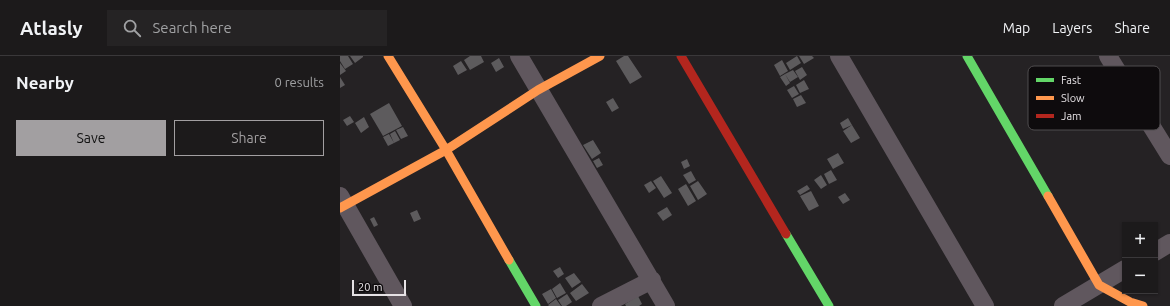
<!DOCTYPE html>
<html lang="en">
<head>
<meta charset="utf-8">
<style>
  :root { --surface:#1c1a1b; --page:#252324; --text:#f1f3f6; --muted:#a0a1a3; --line:#3a383a; --accent:#a29fa1 }
  body { margin:0; font-family:Ubuntu,sans-serif; background:var(--page); color:var(--text) }
  .controls { position:absolute; right:12px; bottom:12px; display:grid; overflow:hidden; border-radius:0px; box-shadow:0 1px 3px #0004 }
  .controls button { width:36px; height:36px; display:grid; place-items:center; padding:0; border:0; border-bottom:1px solid var(--line); background:var(--surface); color:var(--text); font:20px sans-serif }
  .scale { position:absolute; left:12px; bottom:10px; width:54px; box-sizing:border-box; padding-left:4px; border:2px solid #e6e2e5; border-top:0; font-size:11px; line-height:14px; white-space:nowrap; color:#e6e2e5; -webkit-text-stroke:3px #0e0b0d; paint-order:stroke }
  .list { margin:0; padding:0; list-style:none }
  h2 { display:flex; justify-content:space-between; align-items:center; height:52px; margin:0; padding:0 16px; font-size:17px }
  h2 small { font-size:13px; font-weight:400; color:var(--muted) }
  .actions { display:flex; gap:8px; padding:12px 16px }
  .actions a { flex:1; padding:9px 0; border:1px solid var(--accent); border-radius:0px; text-align:center; font-size:14px; color:var(--accent) }
  .actions .main { background:var(--accent); color:#111 }
  .icon { flex:none; width:22px; height:22px; fill:none; stroke:currentColor; stroke-width:2; stroke-linecap:round; stroke-linejoin:round }
  .map { position:relative; flex:none; width:830px; height:250px; overflow:hidden }
  header { display:flex; align-items:center; gap:24px; box-sizing:border-box; height:56px; padding:0 20px; background:var(--surface); border-bottom:1px solid var(--line) }
  header strong { font-size:19px }
  nav { display:flex; gap:22px; margin-inline-start:auto; font-size:14px }
  .search { width:280px; height:36px; background:var(--page); display:flex; align-items:center; gap:10px; box-sizing:border-box; padding:0 14px; border-radius:0px; color:var(--muted); font-size:15px }
  main { display:flex }
  aside { flex:1; background:var(--surface) }
  .map>svg:first-child { display:block }
  .building { fill:#5d5b5d }
  .lines { fill:none; stroke-linecap:round; stroke-linejoin:round }
  .street { stroke:#60575e; stroke-width:18 }
  .fast { stroke:#63d668; stroke-width:9 }
  .slow { stroke:#ff974d; stroke-width:9 }
  .jam { stroke:#b3261e; stroke-width:9 }
  .key { fill:#0e0b0d; stroke:#4f4c4e; stroke-width:1 }
  .key-label { font-size:11px; fill:#e6e2e5 }
</style>
</head>
<body>
<header>
<strong>Atlasly</strong>
<div class="search"><svg class="icon" aria-label="search" viewBox="0 0 24 24"><circle cx="10" cy="10" r="6"/><path d="M15 15l6 6"/></svg>Search here</div>
<nav><a>Map</a><a>Layers</a><a>Share</a></nav>
</header>
<main>
<aside>
<h2>Nearby<small>0 results</small></h2>
<ul class="list">
</ul>
<div class="actions"><a class="main">Save</a><a>Share</a></div>
</aside>
<div class="map">
<svg width="830" height="250" viewBox="0 0 830 250">
  <rect width="100%" height="100%" fill="#252224"/>
  <!-- building -->
  <path class="building" d="M 0,0 L 8,0 L 13,8 L 5,13 L 0,5 Z
    M 10,0 L 23,0 L 23,1 L 15,7 Z
    M 130,0 L 141,0 L 144,6 L 130,14 L 124,4 Z
    M 284,0 L 288,0 L 302,21 L 290,28 L 276,5 Z
    M 457,0 L 461,7 L 450,14 L 446,7 Z
    M 459,0 L 472,0 L 474,2 L 464,8 Z
    M 159,2 L 164,11 L 156,16 L 151,7 Z
    M 442,4 L 448,15 L 440,20 L 434,9 Z
    M 121,5 L 127,14 L 118,19 L 113,10 Z
    M 0,7 L 6,15 L 0,19 Z
    M 462,11 L 467,19 L 460,24 L 455,15 Z
    M 453,14 L 458,21 L 450,26 L 445,18 Z
    M 445,18 L 450,27 L 446,30 L 440,21 Z
    M 0,21 L 5,29 L 0,32 Z
    M 464,24 L 469,33 L 460,37 L 456,29 Z
    M 454,30 L 459,38 L 452,42 L 447,34 Z
    M 461,39 L 466,47 L 457,51 L 453,43 Z
    M 273,42 L 279,52 L 272,56 L 266,46 Z
    M 49,47 L 62,70 L 43,80 L 30,58 Z
    M 10,60 L 14,66 L 7,70 L 3,64 Z
    M 24,61 L 29,71 L 21,77 L 15,67 Z
    M 508,62 L 512,69 L 503,73 L 500,67 Z
    M 512,69 L 520,82 L 511,87 L 503,75 Z
    M 63,71 L 68,80 L 61,83 L 56,74 Z
    M 55,75 L 60,84 L 54,87 L 50,78 Z
    M 49,78 L 54,87 L 48,90 L 43,81 Z
    M 253,84 L 261,97 L 252,103 L 243,89 Z
    M 498,97 L 504,107 L 493,113 L 487,103 Z
    M 259,102 L 263,109 L 257,112 L 253,105 Z
    M 347,103 L 350,110 L 344,113 L 341,106 Z
    M 491,114 L 497,124 L 489,128 L 484,118 Z
    M 351,115 L 356,124 L 349,128 L 343,119 Z
    M 481,119 L 487,129 L 481,133 L 474,124 Z
    M 321,120 L 332,137 L 324,142 L 313,125 Z
    M 311,125 L 316,132 L 309,137 L 304,129 Z
    M 358,125 L 367,138 L 358,144 L 350,130 Z
    M 346,128 L 356,145 L 348,150 L 338,133 Z
    M 467,129 L 470,133 L 460,139 L 457,135 Z
    M 471,135 L 479,150 L 469,155 L 460,140 Z
    M 505,137 L 510,144 L 503,148 L 498,141 Z
    M 327,151 L 332,159 L 323,165 L 317,157 Z
    M 77,154 L 81,163 L 74,166 L 70,157 Z
    M 34,161 L 38,169 L 34,171 L 30,163 Z
    M 220,211 L 224,218 L 218,222 L 213,215 Z
    M 234,217 L 241,226 L 232,232 L 225,222 Z
    M 220,227 L 226,237 L 217,242 L 212,233 Z
    M 242,228 L 249,237 L 236,245 L 230,237 Z
    M 211,233 L 216,242 L 208,248 L 202,238 Z
    M 227,238 L 232,246 L 226,250 L 222,250 L 218,244 Z
    M 298,240 L 302,248 L 299,250 L 286,250 L 285,248 Z
    M 216,243 L 221,250 L 209,250 L 208,249 Z"/>
  <g class="lines">
    <!-- street -->
    <path class="street" d="M 179,0 L 326,250
      M 499,0 L 645,250
      M 768,0 L 830,100
      M 0,140 L 63,250
      M 815,196 L 830,187
      M 261,250 L 312,224
      M 723,250 L 785,213"/>
    <!-- fast -->
    <path class="fast" d="M 627,0 L 708,140
      M 446,178 L 489,250
      M 169,204 L 196,250"/>
    <!-- slow -->
    <path class="slow" d="M 48,0 L 106,94 L 169,204
      M 708,140 L 759,229 L 790,246 L 803,250
      M 0,152 L 106,94 L 198,34 L 260,0"/>
    <!-- jam -->
    <path class="jam" d="M 341,0 L 446,178"/>
  </g>
  <!-- legend -->
  <rect x="688" y="10" width="132" height="64" rx="6" class="key"/>
  <rect x="696" y="22" width="18" height="4" fill="#63d668"/>
  <rect x="696" y="40" width="18" height="4" fill="#ff974d"/>
  <rect x="696" y="58" width="18" height="4" fill="#b3261e"/>
  <g class="key-label">
    <text x="721" y="28">Fast</text>
    <text x="721" y="46">Slow</text>
    <text x="721" y="64">Jam</text>
  </g>
</svg>
<div class="controls">
<button>+</button>
<button>−</button>
</div>
<div class="scale">20 m</div>
</div>
</main>
</body>
</html>
